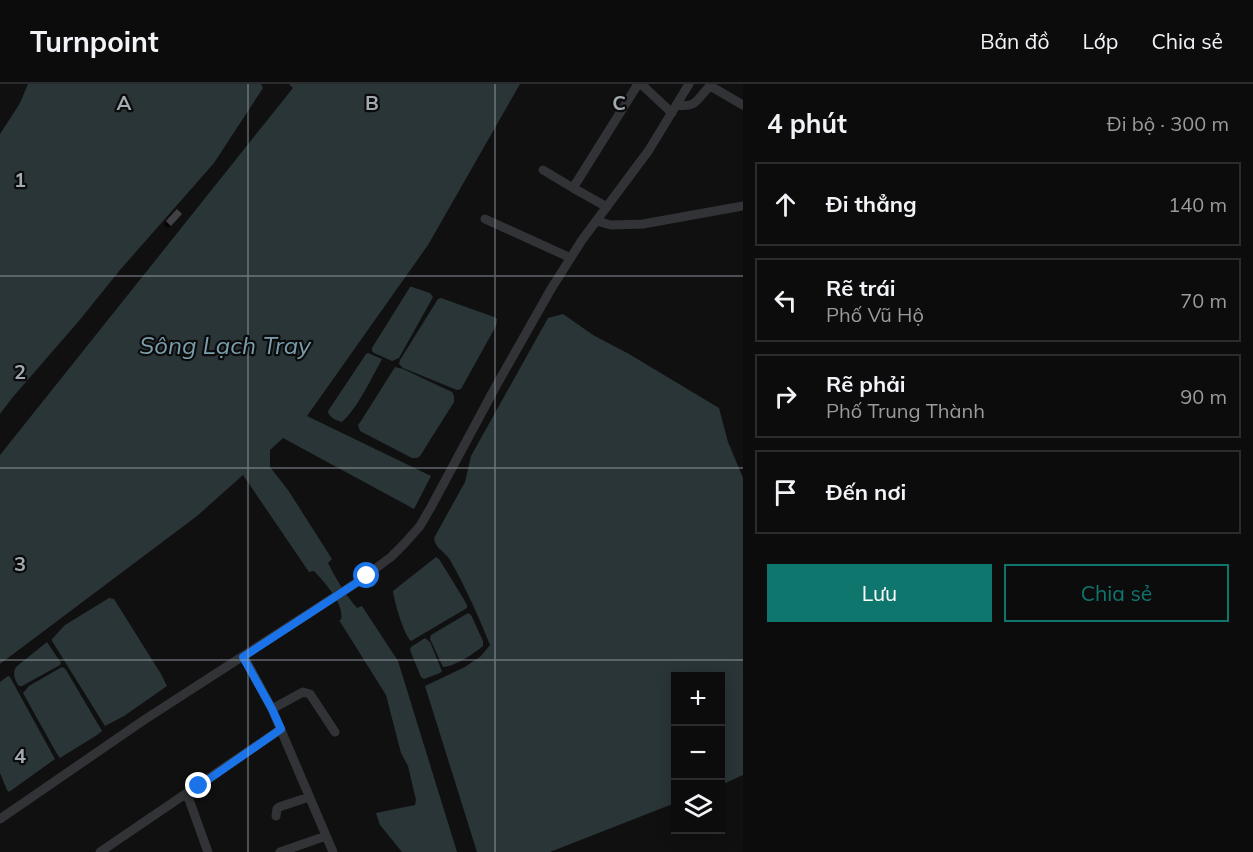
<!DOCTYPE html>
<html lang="vi">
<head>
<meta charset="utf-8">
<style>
  :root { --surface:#0c0c0d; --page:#151516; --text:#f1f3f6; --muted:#9a9b9d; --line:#2c2c2e; --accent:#0f766e }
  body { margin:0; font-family:Mulish,sans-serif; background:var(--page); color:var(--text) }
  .controls { position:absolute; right:18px; bottom:18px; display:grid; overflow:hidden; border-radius:0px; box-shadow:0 3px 15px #0003 }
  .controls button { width:54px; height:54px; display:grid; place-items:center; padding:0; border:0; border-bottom:2px solid var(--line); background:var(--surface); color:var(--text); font:30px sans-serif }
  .stop { position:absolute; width:18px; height:18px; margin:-14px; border:4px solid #1a73e8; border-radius:50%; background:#fff }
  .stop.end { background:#1a73e8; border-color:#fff; box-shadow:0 2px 6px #0008 }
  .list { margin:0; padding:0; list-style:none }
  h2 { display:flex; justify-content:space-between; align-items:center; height:78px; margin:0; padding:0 24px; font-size:26px }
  h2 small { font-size:20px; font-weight:400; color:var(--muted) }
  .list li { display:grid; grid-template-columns:39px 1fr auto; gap:18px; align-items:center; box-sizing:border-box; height:84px; margin:0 12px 12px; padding:0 12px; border:2px solid var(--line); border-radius:0px }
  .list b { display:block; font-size:22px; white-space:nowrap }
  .list p { margin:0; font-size:20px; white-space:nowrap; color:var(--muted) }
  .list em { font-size:20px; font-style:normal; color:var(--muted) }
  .actions { display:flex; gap:12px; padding:18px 24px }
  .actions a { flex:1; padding:14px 0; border:2px solid var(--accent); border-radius:0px; text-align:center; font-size:21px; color:var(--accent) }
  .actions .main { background:var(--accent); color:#fff }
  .icon { flex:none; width:33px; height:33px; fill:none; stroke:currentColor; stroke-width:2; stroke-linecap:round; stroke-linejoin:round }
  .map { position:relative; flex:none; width:743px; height:768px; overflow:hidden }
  header { display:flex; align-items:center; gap:36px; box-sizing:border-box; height:84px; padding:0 30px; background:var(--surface); border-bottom:2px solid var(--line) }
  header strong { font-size:28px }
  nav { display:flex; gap:33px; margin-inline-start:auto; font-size:21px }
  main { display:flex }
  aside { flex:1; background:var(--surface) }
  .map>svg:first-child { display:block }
  .water { fill:#2a3538 }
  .building { fill:#3f4144; filter:url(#shadow) }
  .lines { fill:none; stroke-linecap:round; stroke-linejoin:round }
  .minor { stroke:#313336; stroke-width:9 }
  .route { stroke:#1a73e8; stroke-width:8 }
  .grid { fill:none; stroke:#a2aab1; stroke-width:1.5; stroke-opacity:0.55 }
  .labels { text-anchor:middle; stroke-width:4.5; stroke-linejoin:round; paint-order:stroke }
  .water-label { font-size:24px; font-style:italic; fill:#7a9eab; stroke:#0b0b0c }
  .grid-label { font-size:20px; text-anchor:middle; font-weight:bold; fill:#a2aab1; stroke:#0b0b0c; stroke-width:4.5; stroke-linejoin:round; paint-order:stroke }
</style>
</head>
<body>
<header>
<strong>Turnpoint</strong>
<nav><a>Bản đồ</a><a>Lớp</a><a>Chia sẻ</a></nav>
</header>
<main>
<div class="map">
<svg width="743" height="768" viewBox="0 0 743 768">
  <defs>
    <filter id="shadow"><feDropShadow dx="-3" dy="3" stdDeviation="0" flood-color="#0009"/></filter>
  </defs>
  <rect width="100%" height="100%" fill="#101011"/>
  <!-- water -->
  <path class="water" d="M 28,0 L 261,0 L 263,4 L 214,79 L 120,186 L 78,238 L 12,314 L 0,330 L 0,50 L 20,19 Z
    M 289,0 L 520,0 L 428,161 L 307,332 L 431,392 L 414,425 L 283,354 L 270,366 L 270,383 L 288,406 L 332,475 L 328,479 C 336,495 345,510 357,524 L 362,522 L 398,577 L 457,768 L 402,768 L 380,741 L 376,729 L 415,721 L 416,716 L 408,682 L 401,669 L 386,611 L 339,536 L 341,536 C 345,520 324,498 314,487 L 309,488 L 243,391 L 197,432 L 0,580 L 0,371 L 293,4 Z
    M 410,203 L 412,203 L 430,209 L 433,213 L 399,274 L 392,277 L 374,269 L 372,267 L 372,264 Z
    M 441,214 L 494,233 L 497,235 L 496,242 L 461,305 L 457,306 L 403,284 L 399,280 L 400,276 L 438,215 Z
    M 563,230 L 593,251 L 629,270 L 719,324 L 728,358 L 743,394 L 743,691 L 721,701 L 720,592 L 676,592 L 675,719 L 550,768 L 477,768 L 425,602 L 465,583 L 481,572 L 490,561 C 479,533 465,502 450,476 C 444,466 436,466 434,454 L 465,398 L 471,372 L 548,234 Z
    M 368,269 L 382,275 L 381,277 C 371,295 357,325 342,338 C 336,336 329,334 328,327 L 366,270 Z
    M 395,283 L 403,285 L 452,308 L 454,312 L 454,318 L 420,372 L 417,374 L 412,374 L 360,347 L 358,341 L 361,337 Z
    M 436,473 L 439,475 L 463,514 L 467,521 L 467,524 L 411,557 C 404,551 394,517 393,507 Z
    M 109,514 L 114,515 L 161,590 L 167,602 L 124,632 L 105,642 L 52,557 L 52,555 L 65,541 Z
    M 468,529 L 471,531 L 483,557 L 483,562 C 473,570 456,582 443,583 L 430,555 L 431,551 Z
    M 425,554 L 430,558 L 442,587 L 440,589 L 424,595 L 421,593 L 410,566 L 411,563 Z
    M 47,558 L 61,579 L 60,581 L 22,602 L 19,602 C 15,596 12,590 16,583 Z
    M 62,583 L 64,584 L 66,586 L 102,647 L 97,651 L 60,674 L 57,670 L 23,609 L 29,602 Z
    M 8,592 L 10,593 L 55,675 L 9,708 L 7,706 L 0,689 L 0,598 Z"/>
  <!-- building -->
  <path class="building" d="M 177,125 L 182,130 L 171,142 L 166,137 Z"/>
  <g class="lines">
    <!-- minor -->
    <path class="minor" d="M 641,0 L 672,29
      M 676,21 C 697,24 696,16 709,3 L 712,3 L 743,21
      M 543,86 L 573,104
      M 607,123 L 573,104 L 638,0
      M 485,135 L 571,174
      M 596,137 L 611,141 L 643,140 L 743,122
      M 244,573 L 272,625 L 333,768
      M 272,625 L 303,608 L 310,610 L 335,648
      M 187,710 L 208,768
      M 276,732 L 277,725 L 279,723 L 309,713
      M 0,735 L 144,636 L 356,499 L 391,473 L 404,460 L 420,442 L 431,423 L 496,302 L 551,205 L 582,156 L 649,66 L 689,0
      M 100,768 L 281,645
      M 280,768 L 326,752"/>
  </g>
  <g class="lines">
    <!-- route -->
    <path class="route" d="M 199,702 L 281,645 L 272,625 L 243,573 L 367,492"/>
  </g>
  <!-- grid -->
  <path class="grid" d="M 248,0 L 248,768M 495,0 L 495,768M 0,192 L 743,192M 0,384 L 743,384M 0,576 L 743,576"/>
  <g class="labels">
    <!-- water labels -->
    <g class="water-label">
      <text x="225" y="270">Sông Lạch Tray</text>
    </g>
  </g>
  <g class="grid-label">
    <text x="124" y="26">A</text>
    <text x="372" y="26">B</text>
    <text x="619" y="26">C</text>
    <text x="20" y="103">1</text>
    <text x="20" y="295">2</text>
    <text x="20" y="487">3</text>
    <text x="20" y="679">4</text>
  </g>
</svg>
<div class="controls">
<button>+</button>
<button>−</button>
<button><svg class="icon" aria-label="layers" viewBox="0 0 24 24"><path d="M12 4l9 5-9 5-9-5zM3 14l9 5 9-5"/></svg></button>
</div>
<div class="stop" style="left:367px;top:492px"></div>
<div class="stop end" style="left:199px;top:702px"></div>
</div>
<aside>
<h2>4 phút<small>Đi bộ · 300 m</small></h2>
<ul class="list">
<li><svg class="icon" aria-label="ahead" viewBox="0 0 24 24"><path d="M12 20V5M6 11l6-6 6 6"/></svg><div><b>Đi thẳng</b></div><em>140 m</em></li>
<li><svg class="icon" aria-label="left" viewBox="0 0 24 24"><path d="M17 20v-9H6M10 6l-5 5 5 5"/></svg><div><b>Rẽ trái</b><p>Phố Vũ Hộ</p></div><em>70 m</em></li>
<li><svg class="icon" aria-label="right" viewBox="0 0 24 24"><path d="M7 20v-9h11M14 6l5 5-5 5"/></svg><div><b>Rẽ phải</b><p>Phố Trung Thành</p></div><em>90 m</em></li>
<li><svg class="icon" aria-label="arrive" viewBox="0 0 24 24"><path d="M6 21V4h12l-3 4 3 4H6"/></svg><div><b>Đến nơi</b></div></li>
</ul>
<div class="actions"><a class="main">Lưu</a><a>Chia sẻ</a></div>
</aside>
</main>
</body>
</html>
